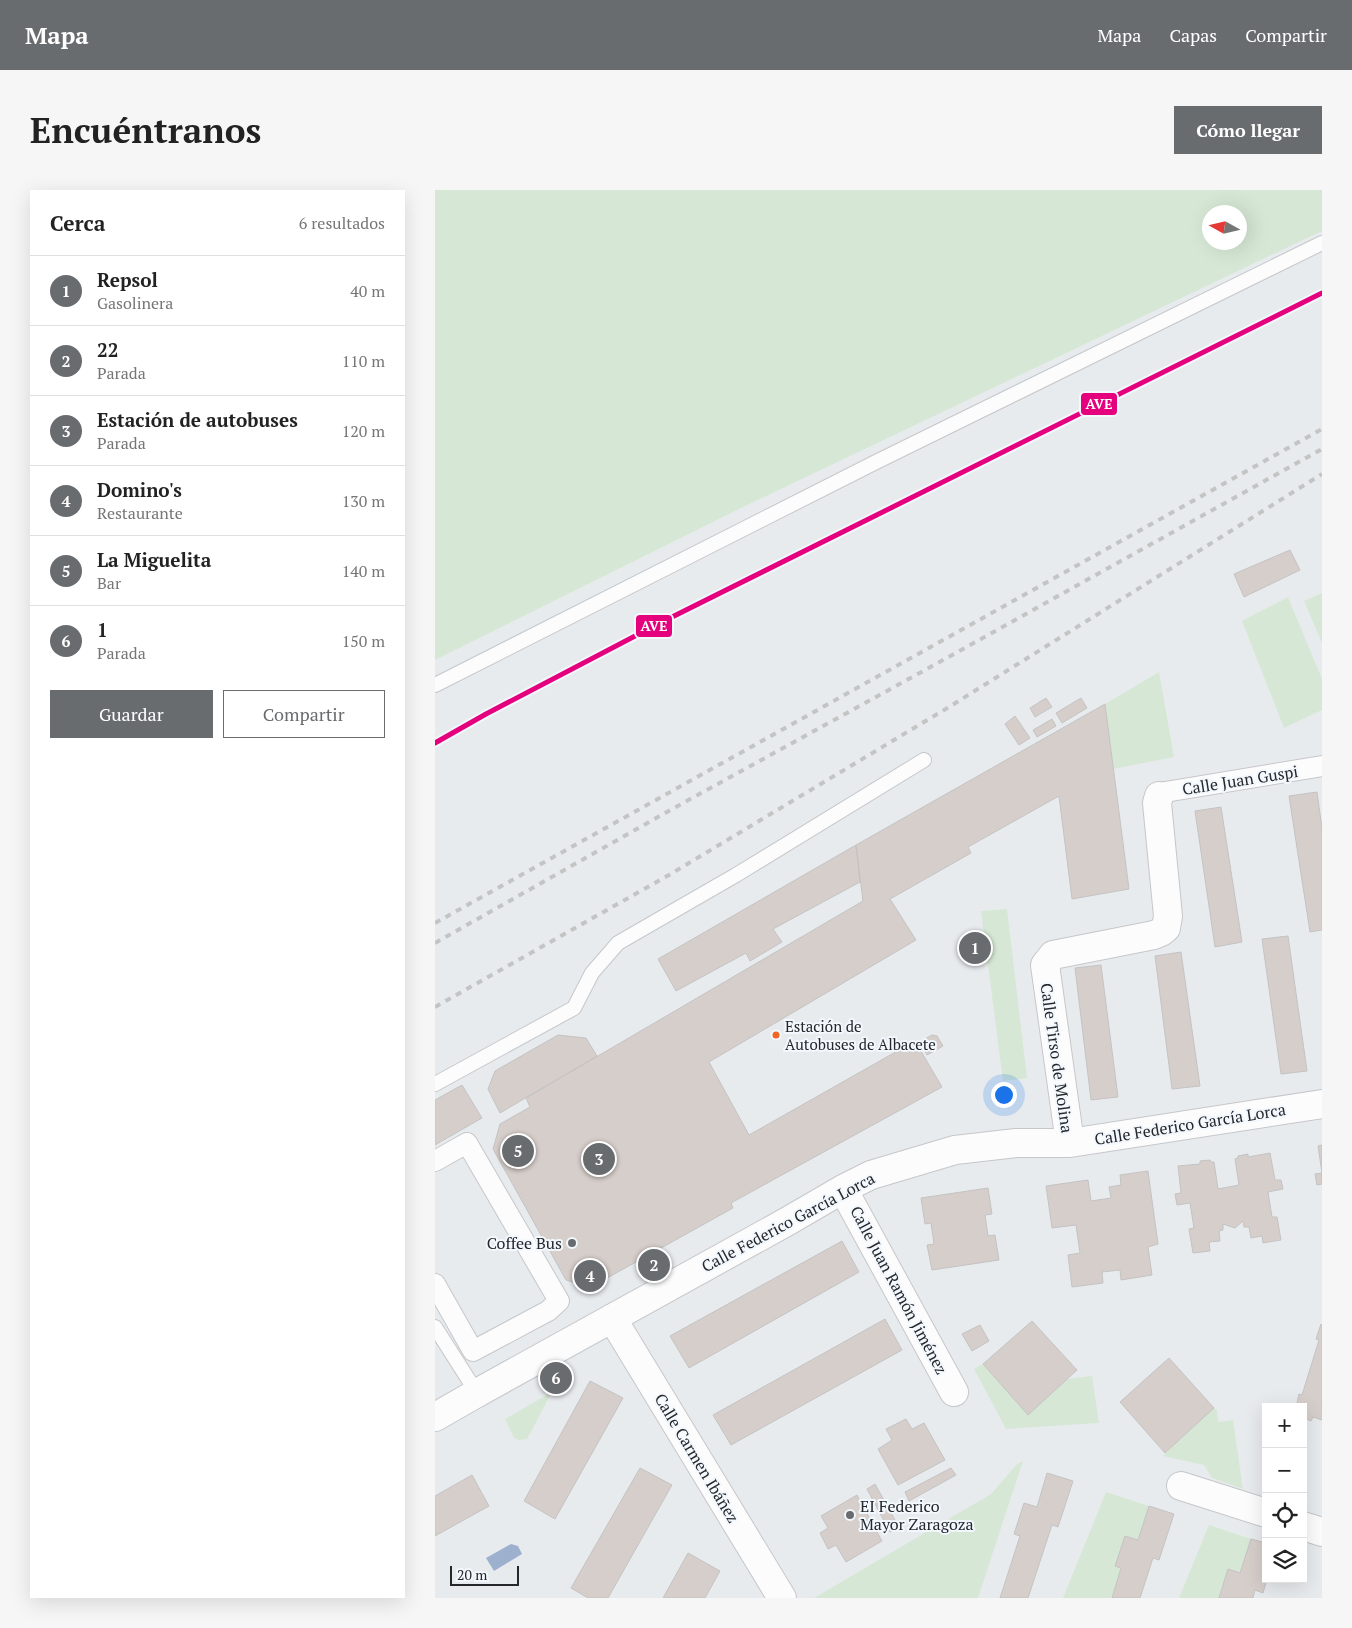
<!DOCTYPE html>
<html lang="es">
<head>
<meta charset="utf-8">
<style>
  :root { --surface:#fff; --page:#f6f6f6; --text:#222; --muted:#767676; --line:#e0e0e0; --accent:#696c6f }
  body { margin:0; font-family:"PT Serif",serif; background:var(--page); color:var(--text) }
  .controls { position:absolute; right:15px; bottom:15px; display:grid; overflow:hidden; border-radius:0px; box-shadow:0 5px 20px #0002 }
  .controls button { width:45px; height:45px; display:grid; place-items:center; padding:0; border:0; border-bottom:1px solid var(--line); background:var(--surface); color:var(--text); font:25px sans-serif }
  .compass { position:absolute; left:767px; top:15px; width:45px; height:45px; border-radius:50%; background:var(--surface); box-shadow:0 5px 20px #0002; rotate:278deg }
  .scale { position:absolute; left:15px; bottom:12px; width:69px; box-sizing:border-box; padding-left:5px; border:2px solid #25272a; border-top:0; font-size:14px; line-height:18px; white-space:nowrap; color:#25272a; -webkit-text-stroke:4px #f2f8fe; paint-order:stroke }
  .you { position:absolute; left:568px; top:904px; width:18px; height:18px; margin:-12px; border:4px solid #fff; border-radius:50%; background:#1a73e8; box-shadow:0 0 0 8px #1a73e833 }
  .badge { display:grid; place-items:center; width:32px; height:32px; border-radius:50%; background:var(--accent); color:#fff; font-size:16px; font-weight:700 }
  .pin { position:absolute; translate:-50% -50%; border:2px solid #fff; box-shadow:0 1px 5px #0006 }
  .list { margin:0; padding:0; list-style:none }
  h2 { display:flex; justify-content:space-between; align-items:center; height:65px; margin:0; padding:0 20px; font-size:21px }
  h2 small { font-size:16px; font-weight:400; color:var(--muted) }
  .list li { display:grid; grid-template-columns:32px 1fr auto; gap:15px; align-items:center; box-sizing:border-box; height:70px; padding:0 20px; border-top:1px solid var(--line) }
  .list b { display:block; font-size:19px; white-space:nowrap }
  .list p { margin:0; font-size:16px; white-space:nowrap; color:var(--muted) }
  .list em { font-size:16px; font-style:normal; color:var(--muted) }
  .actions { display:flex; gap:10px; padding:15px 20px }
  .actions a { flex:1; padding:11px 0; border:1px solid var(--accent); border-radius:0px; text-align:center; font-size:18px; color:var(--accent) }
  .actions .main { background:var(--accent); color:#fff }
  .icon { flex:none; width:28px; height:28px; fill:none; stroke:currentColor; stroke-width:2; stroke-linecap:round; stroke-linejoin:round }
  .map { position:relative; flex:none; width:887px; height:1408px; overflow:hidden; border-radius:0px }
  header { display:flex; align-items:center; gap:30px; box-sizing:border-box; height:70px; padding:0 25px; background:var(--accent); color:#fff }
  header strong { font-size:24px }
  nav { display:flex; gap:28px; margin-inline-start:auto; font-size:18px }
  .intro { display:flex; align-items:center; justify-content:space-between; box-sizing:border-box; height:120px; padding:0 30px }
  h1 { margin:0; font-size:35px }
  .button { padding:12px 22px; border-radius:0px; background:var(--accent); color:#fff; font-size:18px; font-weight:700 }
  main { display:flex; gap:30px; padding:0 30px }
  aside { flex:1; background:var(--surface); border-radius:0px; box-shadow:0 5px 20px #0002 }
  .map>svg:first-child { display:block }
  .green { fill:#d6e8d5; fill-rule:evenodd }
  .water { fill:#9db1ce }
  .building { fill:#d6ceca; stroke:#c4c3c4 }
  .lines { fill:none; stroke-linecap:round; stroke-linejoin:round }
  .service-casing { stroke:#c5c7ca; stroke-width:16 }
  .pedestrian-casing { stroke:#c5c7ca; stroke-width:22 }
  .minor-casing { stroke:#c5c7ca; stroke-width:30 }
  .tertiary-casing { stroke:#c5c7ca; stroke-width:30 }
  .service { stroke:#fcfcfc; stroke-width:14 }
  .pedestrian { stroke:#fcfcfc; stroke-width:20 }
  .minor { stroke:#fcfcfc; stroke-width:28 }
  .tertiary { stroke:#fcfcfc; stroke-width:28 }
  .rail { stroke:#c3c4c4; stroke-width:4; stroke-dasharray:6 6; stroke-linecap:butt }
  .rail-1-casing { stroke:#f2f8fe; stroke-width:9 }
  .rail-1 { stroke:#e5007d; stroke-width:5 }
  .bus-dot { fill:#f26522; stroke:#f2f8fe; stroke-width:2 }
  .poi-dot { fill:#696c6f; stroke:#f2f8fe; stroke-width:2 }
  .labels { text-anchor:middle; stroke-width:4; stroke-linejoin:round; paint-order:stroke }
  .bus-label { font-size:15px; fill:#25272a; stroke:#f2f8fe; text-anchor:start }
  .street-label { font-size:16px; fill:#25272a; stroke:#f2f8fe }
  .poi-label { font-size:16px; fill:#25272a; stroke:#f2f8fe; text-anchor:end }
  .line-badge { stroke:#f2f8fe; stroke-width:2 }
  .badge-label { font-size:14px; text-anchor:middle; font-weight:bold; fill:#fff }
</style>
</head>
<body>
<header>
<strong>Mapa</strong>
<nav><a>Mapa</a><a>Capas</a><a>Compartir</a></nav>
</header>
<div class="intro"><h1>Encuéntranos</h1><a class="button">Cómo llegar</a></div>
<main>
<aside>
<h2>Cerca<small>6 resultados</small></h2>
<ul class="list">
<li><span class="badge">1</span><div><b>Repsol</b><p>Gasolinera</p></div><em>40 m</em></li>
<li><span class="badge">2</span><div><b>22</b><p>Parada</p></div><em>110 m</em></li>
<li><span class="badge">3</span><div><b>Estación de autobuses</b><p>Parada</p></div><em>120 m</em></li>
<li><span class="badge">4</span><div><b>Domino's</b><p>Restaurante</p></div><em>130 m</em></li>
<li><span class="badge">5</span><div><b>La Miguelita</b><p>Bar</p></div><em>140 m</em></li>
<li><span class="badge">6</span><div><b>1</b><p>Parada</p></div><em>150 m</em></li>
</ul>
<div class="actions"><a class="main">Guardar</a><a>Compartir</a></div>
</aside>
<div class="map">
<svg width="887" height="1408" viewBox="0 0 887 1408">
  <rect width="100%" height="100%" fill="#e8ebee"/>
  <!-- green -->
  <path class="green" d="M 0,0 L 887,0 L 887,41 L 302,320 L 0,470 ZM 774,22 L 804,22 L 804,52 L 774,52 Z
    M 887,403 L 887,453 L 869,411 Z
    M 853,407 L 887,489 L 887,520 L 849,538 L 807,431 Z
    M 724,482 L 739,567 L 678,579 L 670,514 Z
    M 572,719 L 592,888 L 568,891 L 546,721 Z
    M 548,1174 L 593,1225 L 632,1189 L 657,1186 L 664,1233 L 571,1239 L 539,1179 Z
    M 117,1202 L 92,1249 L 84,1250 L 79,1248 L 70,1229 Z
    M 779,1218 L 782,1220 L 783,1232 L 798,1230 L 808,1299 L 777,1288 L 769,1275 L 728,1266 Z
    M 588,1271 L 543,1408 L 379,1408 L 556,1304 L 582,1274 Z
    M 671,1302 L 714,1316 L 703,1350 L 690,1346 L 681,1376 L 686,1378 L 677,1408 L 628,1408 Z
    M 774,1335 L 816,1349 L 805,1383 L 793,1379 L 784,1408 L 744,1408 Z"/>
  <!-- water -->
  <path class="water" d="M 76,1354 L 83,1356 L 87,1364 L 59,1381 L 51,1368 Z"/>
  <!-- building -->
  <path class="building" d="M 855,360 L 865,380 L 809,407 L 799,384 Z
    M 611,508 L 617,517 L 600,527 L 595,518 Z
    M 646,508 L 652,518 L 627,533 L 621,523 Z
    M 670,514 L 694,699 L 637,709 L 624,606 L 533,657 L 536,663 L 455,709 L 481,750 L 274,872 L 314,945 L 480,851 L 507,897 L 296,1013 L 298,1018 L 156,1097 L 131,1090 L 58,959 L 65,934 L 95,917 L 91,908 L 428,711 L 421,655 Z
    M 580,526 L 595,548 L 584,555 L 570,534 Z
    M 617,529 L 621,536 L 602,547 L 598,540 Z
    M 882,602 L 887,638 L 887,740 L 875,742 L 854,606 Z
    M 786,617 L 807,752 L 780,757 L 760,621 Z
    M 421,655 L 425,692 L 338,739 L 347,752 L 315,771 L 311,763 L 241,801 L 223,769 Z
    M 853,746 L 872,881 L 846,884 L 827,749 Z
    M 746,762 L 765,896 L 737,899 L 720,766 Z
    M 666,775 L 683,907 L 656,910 L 640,778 Z
    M 123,845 L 151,848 L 162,866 L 65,923 L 53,899 L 60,881 Z
    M 497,845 L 502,846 L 508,856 L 492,865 L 487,856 L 488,850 Z
    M 27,895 L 47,928 L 0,955 L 0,910 Z
    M 887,955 L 887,994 L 882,995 L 880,984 L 887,983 L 883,956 Z
    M 835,963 L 840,990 L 846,990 L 848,999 L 833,1002 L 837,1027 L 842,1027 L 846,1050 L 828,1053 L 827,1046 L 816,1048 L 814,1037 L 809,1037 L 808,1031 L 800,1038 L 788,1034 L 788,1040 L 784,1041 L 785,1051 L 774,1052 L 775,1061 L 758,1063 L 754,1039 L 759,1038 L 755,1013 L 742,1015 L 740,1004 L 746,1003 L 743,976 L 765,974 L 765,971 L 775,970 L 776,972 L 779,972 L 783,999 L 804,995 L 800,969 L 803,968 L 803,966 L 813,964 L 813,967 Z
    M 713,981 L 723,1054 L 713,1057 L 717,1085 L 686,1090 L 685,1080 L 667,1082 L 668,1093 L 637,1097 L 633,1065 L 645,1063 L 641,1035 L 617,1038 L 611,996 L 653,990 L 656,1011 L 676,1008 L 674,997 L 686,995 L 685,985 Z
    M 553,998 L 557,1024 L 550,1025 L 553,1046 L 560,1045 L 564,1070 L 497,1080 L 492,1055 L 499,1054 L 496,1033 L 490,1034 L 486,1008 Z
    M 407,1051 L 424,1082 L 254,1178 L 235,1146 Z
    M 450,1129 L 467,1160 L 296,1255 L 278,1225 Z
    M 597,1131 L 642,1180 L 593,1225 L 548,1174 Z
    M 886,1134 L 887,1135 L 887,1230 L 878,1227 L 876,1231 L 868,1228 L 868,1217 L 861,1217 L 864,1204 L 867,1205 L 884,1150 L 881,1149 Z
    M 545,1135 L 554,1151 L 537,1161 L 527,1144 Z
    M 734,1168 L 779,1218 L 730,1263 L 685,1212 Z
    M 155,1191 L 188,1208 L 120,1329 L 89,1311 Z
    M 471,1229 L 477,1239 L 489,1233 L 510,1270 L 463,1295 L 443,1259 L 457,1250 L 451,1239 Z
    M 205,1278 L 237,1295 L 173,1408 L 153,1408 L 136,1398 Z
    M 516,1278 L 521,1285 L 474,1311 L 470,1302 Z
    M 612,1283 L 638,1291 L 623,1337 L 617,1335 L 593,1408 L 565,1408 L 585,1346 L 579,1344 L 589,1313 L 602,1317 Z
    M 37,1285 L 54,1316 L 0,1346 L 0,1306 Z
    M 440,1294 L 464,1337 L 455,1342 L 432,1299 Z
    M 422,1305 L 447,1351 L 411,1372 L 401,1355 L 393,1359 L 385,1343 L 393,1338 L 386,1326 Z
    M 714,1316 L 739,1324 L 724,1370 L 718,1368 L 705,1408 L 677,1408 L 686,1378 L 680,1376 L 690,1346 L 703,1350 Z
    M 816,1349 L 831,1353 L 832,1389 L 828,1403 L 820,1400 L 818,1408 L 784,1408 L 793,1379 L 805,1383 Z
    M 253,1363 L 285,1381 L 270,1408 L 228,1408 Z"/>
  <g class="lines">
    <defs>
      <path id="service" d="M 0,495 L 441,272 L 887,53
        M 0,894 L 139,818 L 157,783 L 183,753 L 301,685 L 489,570
        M 0,1137 L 42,1203"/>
      <path id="pedestrian" d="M 724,606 L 730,602 L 887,576
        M 0,971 L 32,953 L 124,1111 L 113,1121 L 38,1161 L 0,1094"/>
      <path id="minor" d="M 635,953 L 610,775 L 618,765 L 719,745 L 726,742 L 731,738 L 733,726 L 722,613 L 724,606
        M 408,999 L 519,1202
        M 177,1128 L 347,1408
        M 42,1203 L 353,1031 L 408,999 L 436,985 L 520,960 L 581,953 L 635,953 L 887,914
        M 746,1296 L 831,1323
        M 868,1336 L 887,1342"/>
      <path id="tertiary" d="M 0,1227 L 42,1203"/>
    </defs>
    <!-- service casing -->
    <use href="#service" class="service-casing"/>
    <!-- pedestrian casing -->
    <use href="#pedestrian" class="pedestrian-casing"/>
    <!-- minor casing -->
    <use href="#minor" class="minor-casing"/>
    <!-- tertiary casing -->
    <use href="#tertiary" class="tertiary-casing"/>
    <!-- service -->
    <use href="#service" class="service"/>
    <!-- pedestrian -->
    <use href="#pedestrian" class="pedestrian"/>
    <!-- minor -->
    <use href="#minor" class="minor"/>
    <!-- tertiary -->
    <use href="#tertiary" class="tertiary"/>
    <!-- rail -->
    <path class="rail" d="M 0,733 L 887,239
      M 0,753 L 239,618 L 510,469 L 887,259
      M 0,817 L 234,685 L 514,517 L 887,284"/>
    <defs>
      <path id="rail-1" d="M 0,553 L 51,524 L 223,434 L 887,103"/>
    </defs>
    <!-- rail-1 casing -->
    <use href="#rail-1" class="rail-1-casing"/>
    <!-- rail-1 -->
    <use href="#rail-1" class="rail-1"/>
  </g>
  <!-- markers -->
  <circle class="bus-dot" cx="341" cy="845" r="4.5"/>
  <g class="poi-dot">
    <circle cx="137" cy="1053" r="5"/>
    <circle cx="415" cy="1325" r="5"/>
  </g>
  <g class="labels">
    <!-- bus labels -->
    <g class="bus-label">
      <text x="350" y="842">Estación de<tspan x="350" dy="18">Autobuses de Albacete</tspan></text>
    </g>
    <!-- street labels -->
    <g class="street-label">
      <text transform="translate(805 590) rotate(-9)" y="6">Calle Juan Guspi</text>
      <text transform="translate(622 868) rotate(82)" y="6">Calle Tirso de Molina</text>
      <text transform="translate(755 934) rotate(-9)" y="6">Calle Federico García Lorca</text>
      <text transform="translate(353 1032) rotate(-28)" y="6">Calle Federico García Lorca</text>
      <text transform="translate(464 1100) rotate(62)" y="6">Calle Juan Ramón Jiménez</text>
      <text transform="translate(262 1268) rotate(59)" y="6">Calle Carmen Ibáñez</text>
    </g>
    <!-- poi labels -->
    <g class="poi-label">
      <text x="127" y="1059">Coffee Bus</text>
      <text x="425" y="1322" text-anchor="start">EI Federico<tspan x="425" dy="18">Mayor Zaragoza</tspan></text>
    </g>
  </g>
  <g class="line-badge">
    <rect x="645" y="202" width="38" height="24" rx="5" fill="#e5007d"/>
    <rect x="200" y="424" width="38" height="24" rx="5" fill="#e5007d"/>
  </g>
  <g class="badge-label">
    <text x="664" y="219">AVE</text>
    <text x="219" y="441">AVE</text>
  </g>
</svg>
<div class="controls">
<button>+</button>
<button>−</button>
<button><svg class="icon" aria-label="locate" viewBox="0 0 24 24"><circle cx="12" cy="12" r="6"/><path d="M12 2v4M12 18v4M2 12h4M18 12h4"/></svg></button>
<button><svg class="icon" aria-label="layers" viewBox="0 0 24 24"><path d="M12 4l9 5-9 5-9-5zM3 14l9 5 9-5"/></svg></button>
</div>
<svg class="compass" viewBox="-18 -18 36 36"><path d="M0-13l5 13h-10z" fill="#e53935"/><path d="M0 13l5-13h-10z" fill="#767676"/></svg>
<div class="scale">20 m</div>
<div class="you"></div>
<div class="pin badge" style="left:540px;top:758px">1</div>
<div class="pin badge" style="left:219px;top:1075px">2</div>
<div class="pin badge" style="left:164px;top:969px">3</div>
<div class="pin badge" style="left:155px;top:1086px">4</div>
<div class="pin badge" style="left:83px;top:961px">5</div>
<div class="pin badge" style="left:121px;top:1188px">6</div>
</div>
</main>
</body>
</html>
